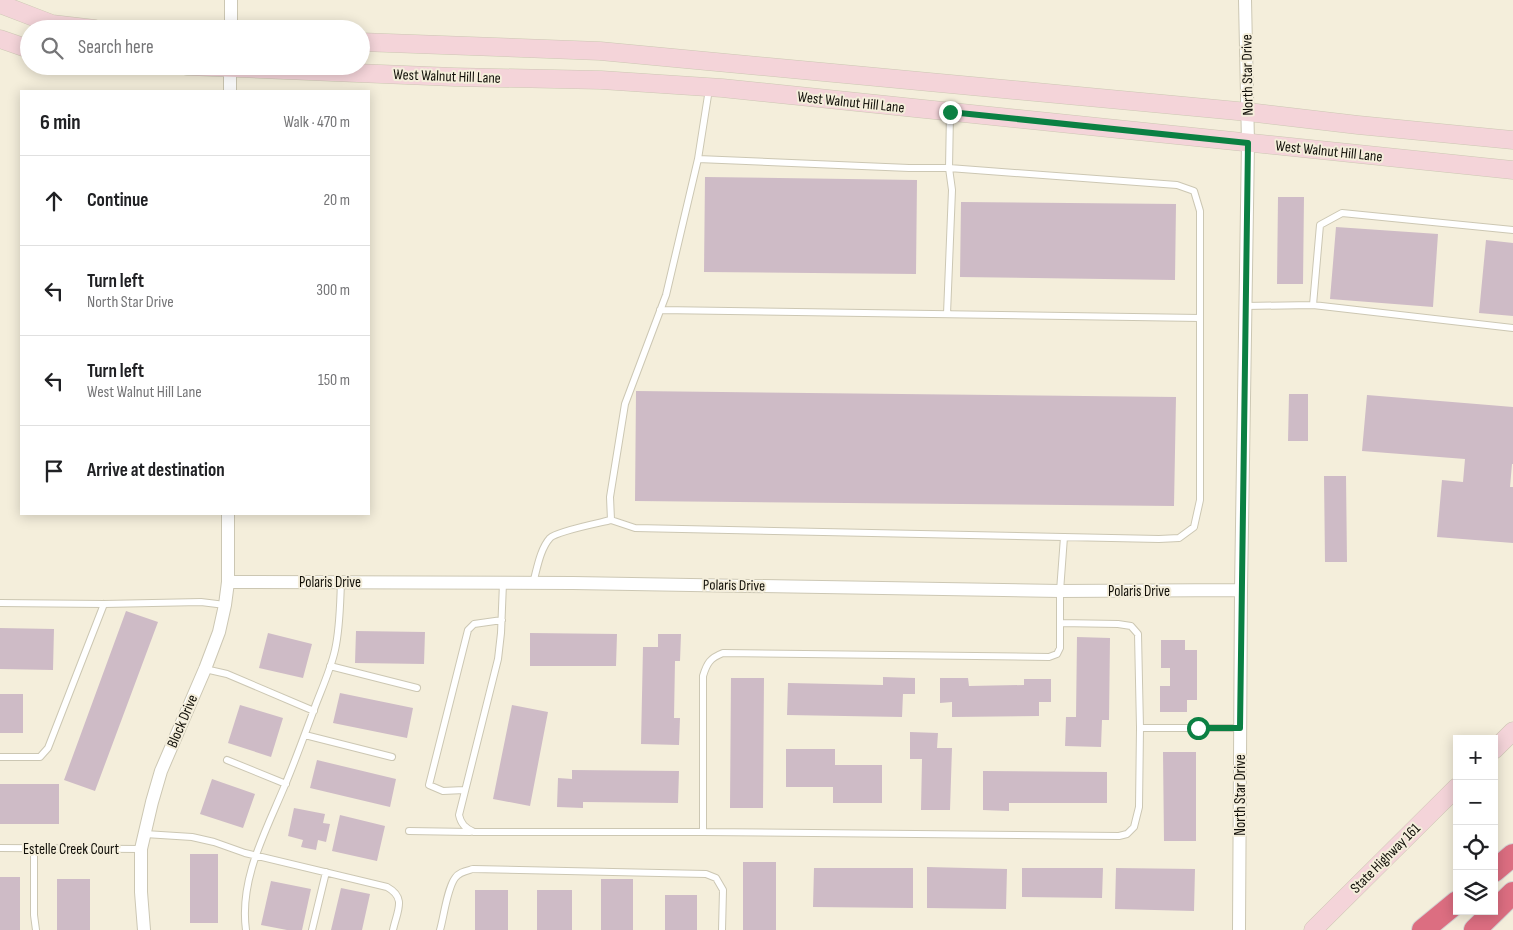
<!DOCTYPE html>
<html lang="en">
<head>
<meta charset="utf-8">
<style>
  :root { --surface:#fff; --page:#f6f6f6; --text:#202124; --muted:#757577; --line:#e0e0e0 }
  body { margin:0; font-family:"Sofia Sans Condensed",sans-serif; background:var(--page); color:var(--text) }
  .controls { position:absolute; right:15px; bottom:15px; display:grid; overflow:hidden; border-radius:0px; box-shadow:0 2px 12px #0003 }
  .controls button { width:45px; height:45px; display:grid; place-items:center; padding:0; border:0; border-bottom:1px solid var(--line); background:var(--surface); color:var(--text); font:25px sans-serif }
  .stop { position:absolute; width:15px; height:15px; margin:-11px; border:4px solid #0b8043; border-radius:50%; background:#fff }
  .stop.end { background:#0b8043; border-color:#fff; box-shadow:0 1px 5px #0008 }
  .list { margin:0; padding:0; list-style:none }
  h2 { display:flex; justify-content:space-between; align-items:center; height:65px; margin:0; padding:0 20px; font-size:21px }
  h2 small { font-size:16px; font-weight:400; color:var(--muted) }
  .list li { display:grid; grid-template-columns:32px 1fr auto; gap:15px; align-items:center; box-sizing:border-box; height:90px; padding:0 20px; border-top:1px solid var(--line) }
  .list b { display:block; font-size:19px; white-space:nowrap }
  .list p { margin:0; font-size:16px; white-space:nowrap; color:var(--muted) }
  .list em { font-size:16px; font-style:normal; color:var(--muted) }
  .icon { flex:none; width:28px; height:28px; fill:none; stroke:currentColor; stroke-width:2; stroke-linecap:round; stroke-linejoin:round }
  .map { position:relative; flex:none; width:1513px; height:930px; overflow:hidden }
  .search { position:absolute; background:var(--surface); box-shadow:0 2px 12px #0003; left:20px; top:20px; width:350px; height:55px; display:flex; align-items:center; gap:12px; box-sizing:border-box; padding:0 18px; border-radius:28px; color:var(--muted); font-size:19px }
  .panel { position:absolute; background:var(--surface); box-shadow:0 2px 12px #0003; left:20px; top:90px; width:350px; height:425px; border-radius:0px }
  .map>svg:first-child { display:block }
  .building { fill:#cebbc6 }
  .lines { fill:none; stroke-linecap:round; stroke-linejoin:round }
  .lane-casing { stroke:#ccc7b3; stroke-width:8 }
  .street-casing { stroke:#ccc7b3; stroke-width:14 }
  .secondary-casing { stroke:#ccc7b3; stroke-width:19 }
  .highway-casing { stroke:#d4d4d3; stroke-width:24 }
  .lane { stroke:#fff; stroke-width:6 }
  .street { stroke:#fff; stroke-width:12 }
  .secondary { stroke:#f4d4d9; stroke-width:18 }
  .highway { stroke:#dc6e81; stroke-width:22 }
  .route { stroke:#0b8043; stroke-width:6 }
  .labels { text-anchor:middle; stroke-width:4; stroke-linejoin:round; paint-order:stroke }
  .street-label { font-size:15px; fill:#110f08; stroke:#f4eedb }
</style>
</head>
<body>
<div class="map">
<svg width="1513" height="930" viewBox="0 0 1513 930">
  <rect width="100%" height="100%" fill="#f4eedb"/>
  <!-- building -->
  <path class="building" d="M 705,177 L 917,180 L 916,274 L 704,272 Z
    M 1278,197 L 1304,197 L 1303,284 L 1277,284 Z
    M 961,202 L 1176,204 L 1175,280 L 960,277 Z
    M 1336,227 L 1438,234 L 1433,307 L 1330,299 Z
    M 1486,240 L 1513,243 L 1513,316 L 1479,313 Z
    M 636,391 L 1176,397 L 1174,506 L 635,501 Z
    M 1289,394 L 1308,394 L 1308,441 L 1288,441 Z
    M 1367,395 L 1513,407 L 1513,464 L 1512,464 L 1510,487 L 1513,487 L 1513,543 L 1437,537 L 1442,480 L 1463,482 L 1465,459 L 1362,451 Z
    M 1324,476 L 1346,476 L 1347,562 L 1325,562 Z
    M 126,611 L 158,622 L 95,791 L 64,780 Z
    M 0,628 L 54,629 L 53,670 L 0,669 Z
    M 356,631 L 425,632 L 424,664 L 355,663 Z
    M 268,633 L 312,644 L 303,678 L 259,668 Z
    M 530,633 L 617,634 L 616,666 L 530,666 Z
    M 658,634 L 681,634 L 680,661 L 675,661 L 674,718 L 680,718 L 679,745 L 641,744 L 643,647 L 658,647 Z
    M 1077,637 L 1110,638 L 1109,720 L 1102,720 L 1101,747 L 1065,746 L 1066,717 L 1076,717 Z
    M 1161,640 L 1185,640 L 1185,650 L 1197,650 L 1197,700 L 1187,700 L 1187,712 L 1160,712 L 1160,686 L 1170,686 L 1170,668 L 1161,668 Z
    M 883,677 L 915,678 L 915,694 L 903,694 L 902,717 L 787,715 L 788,683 L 883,685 Z
    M 731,678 L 764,678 L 763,808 L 730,808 Z
    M 940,678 L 968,678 L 969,686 L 1024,685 L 1024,679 L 1051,679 L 1051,702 L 1039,702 L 1039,716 L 952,717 L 952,702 L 940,703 Z
    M 340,693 L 413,708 L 407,738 L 333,723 Z
    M 0,694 L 23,694 L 23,733 L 0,733 Z
    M 240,705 L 283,718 L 271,757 L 228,743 Z
    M 512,705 L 548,712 L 530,806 L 493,799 Z
    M 910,732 L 938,733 L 937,748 L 952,748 L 950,810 L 921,810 L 922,759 L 910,759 Z
    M 786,749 L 835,749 L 835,765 L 882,765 L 882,803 L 833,803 L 833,787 L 786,787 Z
    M 1163,752 L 1196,752 L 1196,841 L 1164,841 Z
    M 317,760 L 396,779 L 390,807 L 310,788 Z
    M 572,770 L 679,771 L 678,803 L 583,802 L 583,808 L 557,807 L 558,778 L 572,779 Z
    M 983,771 L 1107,772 L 1107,803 L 1009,803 L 1009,811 L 983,810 Z
    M 212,779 L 255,794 L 243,828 L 200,814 Z
    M 0,784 L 59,784 L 59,824 L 0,824 Z
    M 294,808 L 325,814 L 323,823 L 330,824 L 326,842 L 318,840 L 316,850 L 301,847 L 303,840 L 288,836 Z
    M 340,815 L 385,826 L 377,861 L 332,851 Z
    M 190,854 L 218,854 L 218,923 L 190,923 Z
    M 743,862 L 776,862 L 776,930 L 743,930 Z
    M 927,867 L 1007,869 L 1006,909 L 927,908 Z
    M 814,868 L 913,868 L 913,908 L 813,907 Z
    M 1022,868 L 1103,868 L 1102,898 L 1022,897 Z
    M 1116,868 L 1195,869 L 1194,911 L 1115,909 Z
    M 0,877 L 20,877 L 20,930 L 0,930 Z
    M 57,879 L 90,879 L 90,930 L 57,930 Z
    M 601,879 L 633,879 L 633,930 L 601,930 Z
    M 271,881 L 311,889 L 302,930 L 287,930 L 261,925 Z
    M 341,888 L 370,894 L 362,930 L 331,930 Z
    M 475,890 L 508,890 L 508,930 L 475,930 Z
    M 537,890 L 572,890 L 572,930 L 537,930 Z
    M 665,895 L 697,895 L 697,930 L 665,930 Z"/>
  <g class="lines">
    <defs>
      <path id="lane" d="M 698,159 L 909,168 L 949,168 L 1177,185 L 1194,191 L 1200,211 L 1200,500 L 1194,527 L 1179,538 L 1159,539 L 635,528 L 611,520 L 610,497 L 625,404 L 666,295 L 698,159 L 709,89
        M 1513,230 L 1342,213 L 1320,225 L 1313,305 L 1513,328
        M 1245,306 L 1313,305
        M 660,310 L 1200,318
        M 947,314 L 952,190 L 949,168 L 950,113
        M 503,583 L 501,633 L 498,659 L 459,815 C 461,824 465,828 474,832 L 703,832 L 1119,836 L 1127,834 L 1134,827 L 1139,807 L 1140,728 L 1138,634 L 1131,626 L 1118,624 L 1060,623 L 1060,591 L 1064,537
        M 533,583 C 537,569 540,549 550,538 C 557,531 599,523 611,520
        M 0,603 L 104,604 L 201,602 L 225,605
        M 330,666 L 417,688
        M 205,669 L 227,674 L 314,711
        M 1140,728 L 1240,728
        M 305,735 L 392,757
        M 0,757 L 40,757 L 48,748 L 104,604
        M 227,760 L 286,784
        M 464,790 L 443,791 L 429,785 L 468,630 L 474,624 L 502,620
        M 409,831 L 470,832
        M 703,832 L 703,676 C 707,663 710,658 723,653 L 1049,657 L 1057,654 L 1060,648 L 1060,623
        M 145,834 L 192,837 L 214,842 L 245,853 L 387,887 C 407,898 397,911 393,930
        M 0,848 L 141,849
        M 34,849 L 34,915 L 36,930
        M 246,930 C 239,879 266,831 285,785 C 296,759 306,731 316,704 C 323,686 331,668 335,650 C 340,628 340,605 341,582
        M 312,930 L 326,872
        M 440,930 C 444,916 447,889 455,878 C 459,872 466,871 473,869 L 706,874 L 716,878 L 723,890 L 722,930"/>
      <path id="street" d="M 231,29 L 231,0
        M 230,91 L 230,66
        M 228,582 L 573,583 L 1060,591 L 1241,590
        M 144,930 L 141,892 L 141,849 L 152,802 L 161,771 L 205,669 L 219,632 L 225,605 L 228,582 L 228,514
        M 1239,930 L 1241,590 L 1248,143 L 1245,0"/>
      <path id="secondary" d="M 0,4 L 52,24 L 95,29
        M 0,39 L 29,49
        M 361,42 L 600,51 L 1248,112 L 1358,125 L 1513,140
        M 187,66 L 454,77 L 601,80 L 722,88 L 1513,170
        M 1494,750 L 1513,731
        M 1313,930 L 1457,787"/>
      <path id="highway" d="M 1494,871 L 1513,855
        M 1423,930 L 1457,902
        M 1475,930 L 1513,893"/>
    </defs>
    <!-- lane casing -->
    <use href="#lane" class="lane-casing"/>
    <!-- street casing -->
    <use href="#street" class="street-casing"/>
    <!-- secondary casing -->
    <use href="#secondary" class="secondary-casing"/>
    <!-- highway casing -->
    <use href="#highway" class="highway-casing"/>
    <!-- lane -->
    <use href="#lane" class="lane"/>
    <!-- street -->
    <use href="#street" class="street"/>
    <!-- secondary -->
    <use href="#secondary" class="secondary"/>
    <!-- highway -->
    <use href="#highway" class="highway"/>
  </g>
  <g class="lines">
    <!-- route -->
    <path class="route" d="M 950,112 L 1248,143 L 1240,728 L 1198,728"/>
  </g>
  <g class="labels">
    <!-- street labels -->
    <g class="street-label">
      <text transform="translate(1247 75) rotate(-91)" y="5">North Star Drive</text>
      <text transform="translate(447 76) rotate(2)" y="5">West Walnut Hill Lane</text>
      <text transform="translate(851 102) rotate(6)" y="5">West Walnut Hill Lane</text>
      <text transform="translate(1329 151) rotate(6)" y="5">West Walnut Hill Lane</text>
      <text x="330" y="587">Polaris Drive</text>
      <text transform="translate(734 585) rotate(1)" y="5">Polaris Drive</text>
      <text x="1139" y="596">Polaris Drive</text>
      <text transform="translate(182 721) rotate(-67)" y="5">Block Drive</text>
      <text transform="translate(1240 795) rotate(-90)" y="5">North Star Drive</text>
      <text x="71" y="854">Estelle Creek Court</text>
      <text transform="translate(1385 858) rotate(-45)" y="5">State Highway 161</text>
    </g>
  </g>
</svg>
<div class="controls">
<button>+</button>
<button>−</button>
<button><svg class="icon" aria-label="locate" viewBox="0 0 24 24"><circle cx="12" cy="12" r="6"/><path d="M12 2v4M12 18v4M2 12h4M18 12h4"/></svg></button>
<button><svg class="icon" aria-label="layers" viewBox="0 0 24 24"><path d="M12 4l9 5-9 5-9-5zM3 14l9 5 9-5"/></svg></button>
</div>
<div class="stop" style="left:1198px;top:728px"></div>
<div class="stop end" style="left:950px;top:112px"></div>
<div class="search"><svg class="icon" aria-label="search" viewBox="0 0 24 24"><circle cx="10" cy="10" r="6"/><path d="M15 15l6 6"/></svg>Search here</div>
<section class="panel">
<h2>6 min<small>Walk · 470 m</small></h2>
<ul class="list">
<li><svg class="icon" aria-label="ahead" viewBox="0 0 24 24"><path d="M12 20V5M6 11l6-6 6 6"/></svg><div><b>Continue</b></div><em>20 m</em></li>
<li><svg class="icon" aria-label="left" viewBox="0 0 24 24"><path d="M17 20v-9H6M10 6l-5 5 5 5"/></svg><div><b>Turn left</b><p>North Star Drive</p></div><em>300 m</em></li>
<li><svg class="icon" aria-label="left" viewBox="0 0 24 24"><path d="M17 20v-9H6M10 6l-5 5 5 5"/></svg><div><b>Turn left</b><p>West Walnut Hill Lane</p></div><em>150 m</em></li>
<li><svg class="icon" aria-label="arrive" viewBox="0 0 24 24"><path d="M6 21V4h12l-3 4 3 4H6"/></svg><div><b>Arrive at destination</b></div></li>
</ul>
</section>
</div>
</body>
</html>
